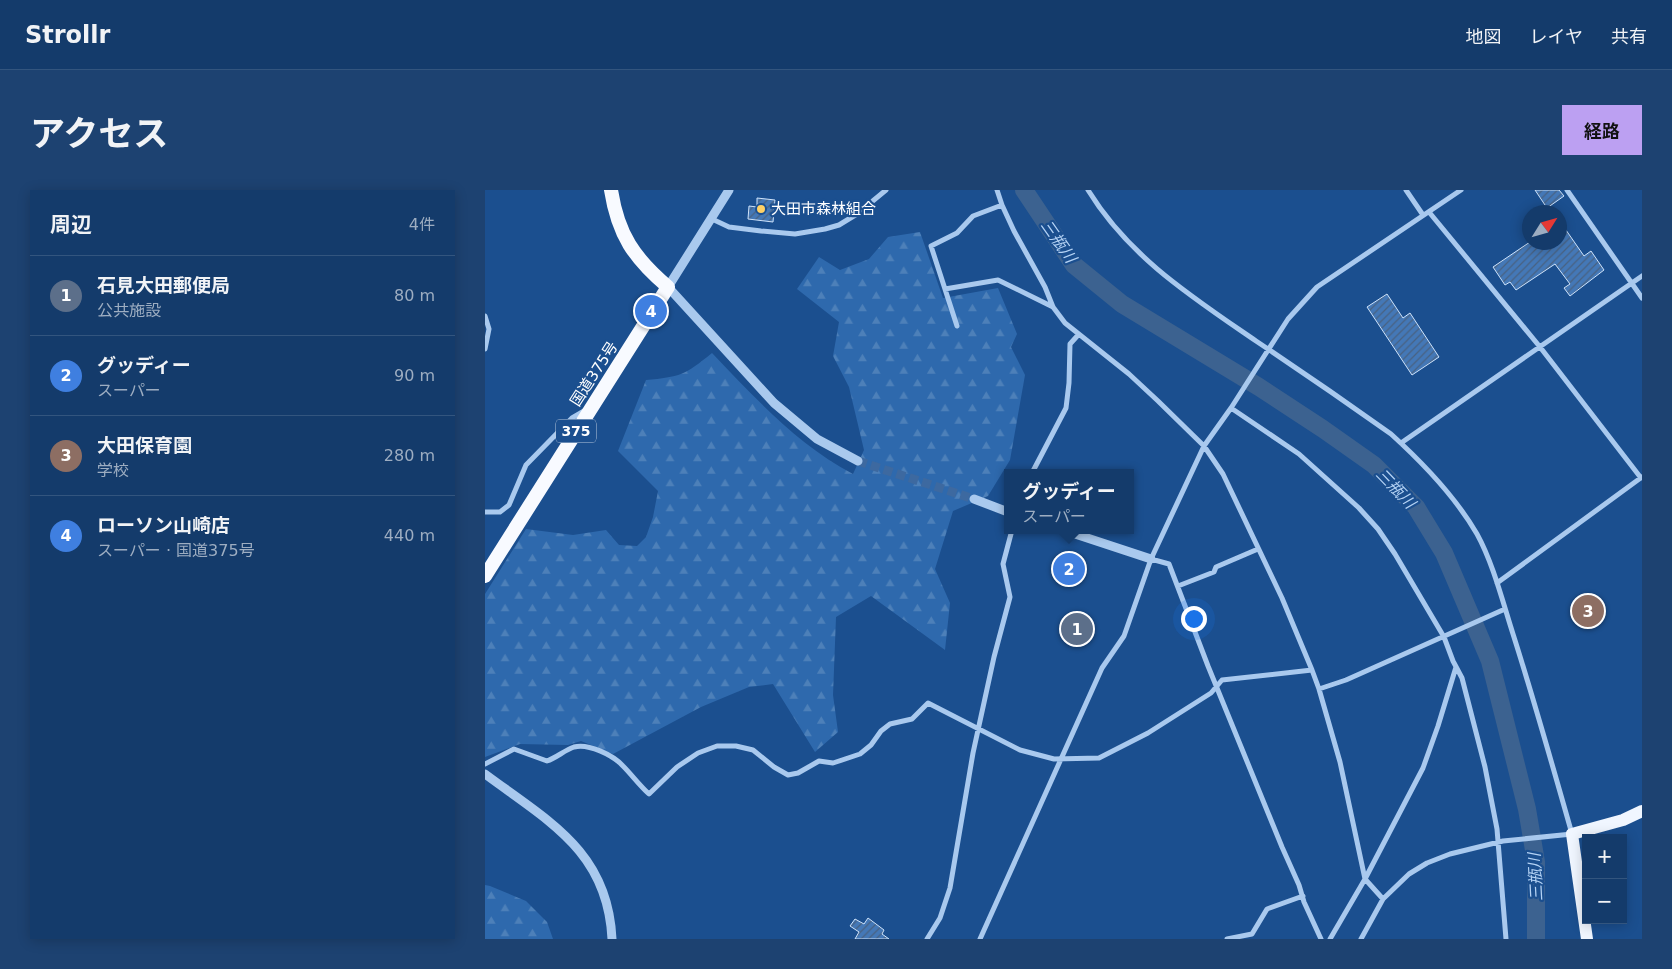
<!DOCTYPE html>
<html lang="ja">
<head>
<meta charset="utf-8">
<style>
  :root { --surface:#143b6b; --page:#1d4271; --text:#f1f3f6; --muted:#9dadc1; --line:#33557e; --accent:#bca0f2 }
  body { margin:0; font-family:"DejaVu Sans","Noto Sans JP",sans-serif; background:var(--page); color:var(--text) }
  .controls { position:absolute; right:15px; bottom:15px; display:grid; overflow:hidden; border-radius:0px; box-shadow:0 2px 12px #0003 }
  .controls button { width:45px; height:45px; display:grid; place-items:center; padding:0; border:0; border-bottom:1px solid var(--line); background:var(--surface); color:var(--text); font:25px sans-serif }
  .compass { position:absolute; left:1037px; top:15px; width:45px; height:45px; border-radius:50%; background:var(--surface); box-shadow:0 2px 12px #0003; rotate:53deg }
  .you { position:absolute; left:708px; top:428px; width:18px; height:18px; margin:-12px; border:4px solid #fff; border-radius:50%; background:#1a73e8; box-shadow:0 0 0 8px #1a73e833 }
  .badge { display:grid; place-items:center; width:32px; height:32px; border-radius:50%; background:var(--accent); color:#fff; font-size:16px; font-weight:700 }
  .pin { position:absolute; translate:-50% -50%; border:2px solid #fff; box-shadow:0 1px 5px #0006 }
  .popup { position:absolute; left:519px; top:279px; width:130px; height:65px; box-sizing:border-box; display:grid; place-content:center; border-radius:0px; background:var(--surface); filter:drop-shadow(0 1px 4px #0005); font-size:16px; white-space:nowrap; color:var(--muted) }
  .popup b { font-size:19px; color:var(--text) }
  .popup::after { content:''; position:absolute; left:50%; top:100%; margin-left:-10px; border:10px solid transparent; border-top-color:var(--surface) }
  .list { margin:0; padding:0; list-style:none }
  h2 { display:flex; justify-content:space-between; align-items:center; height:65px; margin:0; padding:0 20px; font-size:21px }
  h2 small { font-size:16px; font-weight:400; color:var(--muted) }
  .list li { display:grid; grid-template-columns:32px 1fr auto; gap:15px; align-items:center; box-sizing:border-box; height:80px; padding:0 20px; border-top:1px solid var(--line) }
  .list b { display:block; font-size:19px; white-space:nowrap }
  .list p { margin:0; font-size:16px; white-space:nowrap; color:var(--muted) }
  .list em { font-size:16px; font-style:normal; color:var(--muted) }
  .map { position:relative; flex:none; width:1157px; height:749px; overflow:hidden; border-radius:0px }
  header { display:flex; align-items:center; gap:30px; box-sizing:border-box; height:70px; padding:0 25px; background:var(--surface); border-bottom:1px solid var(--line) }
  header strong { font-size:24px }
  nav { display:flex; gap:28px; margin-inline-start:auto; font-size:18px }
  .intro { display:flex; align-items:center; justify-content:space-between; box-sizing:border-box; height:120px; padding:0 30px }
  h1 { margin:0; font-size:35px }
  .button { padding:12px 22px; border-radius:0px; background:var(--accent); color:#111; font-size:18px; font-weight:700 }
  main { display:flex; gap:30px; padding:0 30px }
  aside { flex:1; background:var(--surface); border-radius:0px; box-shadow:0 2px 12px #0003 }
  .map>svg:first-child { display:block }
  .forest { fill:url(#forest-firs) }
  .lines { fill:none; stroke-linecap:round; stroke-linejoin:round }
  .river { stroke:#3c6290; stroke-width:18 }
  .building { fill:url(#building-hatch); stroke:#cfe3fa }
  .tertiary-tunnel { stroke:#3d69a0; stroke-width:9; stroke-dasharray:9 4.5; stroke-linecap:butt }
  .minor { stroke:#a9c9ee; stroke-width:5 }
  .tertiary { stroke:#a9c9ee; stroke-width:9 }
  .primary { stroke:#f0f6ff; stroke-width:12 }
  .trunk { stroke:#f8faff; stroke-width:14 }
  .poi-dot { fill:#ffd166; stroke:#1b4f8f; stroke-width:2 }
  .labels { text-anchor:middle; stroke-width:4.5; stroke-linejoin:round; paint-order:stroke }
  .shield { fill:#1b4f8f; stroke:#bbcadd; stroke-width:1 }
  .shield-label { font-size:14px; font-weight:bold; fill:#fff }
  .poi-label { font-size:15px; fill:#fff; stroke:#1b4f8f; text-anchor:start }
  .street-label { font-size:15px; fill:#fff; stroke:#1b4f8f }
  .water-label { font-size:16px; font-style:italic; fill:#b5d3f5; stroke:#1b4f8f }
</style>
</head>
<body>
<header>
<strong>Strollr</strong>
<nav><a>地図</a><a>レイヤ</a><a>共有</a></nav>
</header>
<div class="intro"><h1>アクセス</h1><a class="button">経路</a></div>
<main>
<aside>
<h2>周辺<small>4件</small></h2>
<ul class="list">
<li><span class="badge" style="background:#5c6f8a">1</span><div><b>石見大田郵便局</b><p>公共施設</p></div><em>80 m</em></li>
<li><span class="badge" style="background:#3f7fe0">2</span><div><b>グッディー</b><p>スーパー</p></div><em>90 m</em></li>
<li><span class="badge" style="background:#8d6e63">3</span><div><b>大田保育園</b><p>学校</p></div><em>280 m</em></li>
<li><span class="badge" style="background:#3f7fe0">4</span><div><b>ローソン山崎店</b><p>スーパー · 国道375号</p></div><em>440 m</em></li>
</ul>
</aside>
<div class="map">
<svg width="1157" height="749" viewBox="0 0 1157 749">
  <defs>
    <pattern id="forest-firs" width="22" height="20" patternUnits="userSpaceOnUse" patternTransform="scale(1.25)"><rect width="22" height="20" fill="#2e69ad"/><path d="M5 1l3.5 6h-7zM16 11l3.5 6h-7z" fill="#4d80b9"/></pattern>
    <pattern id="building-hatch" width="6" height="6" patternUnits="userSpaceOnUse" patternTransform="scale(1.25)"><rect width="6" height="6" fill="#4478b7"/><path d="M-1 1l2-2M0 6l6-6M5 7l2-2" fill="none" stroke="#486282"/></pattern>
  </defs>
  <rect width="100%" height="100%" fill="#1b4f8f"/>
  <!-- forest -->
  <path class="forest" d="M 435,42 L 458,108 L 513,98 L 532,144 L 526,157 L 540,185 L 525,270 L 503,306 L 468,321 L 450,379 L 465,413 L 460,460 L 386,406 L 351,427 L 348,505 L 353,542 L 330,562 L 288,494 L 264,497 L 216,517 L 128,564 L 96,551 L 83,555 L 35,554 L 0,567 L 0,404 L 41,339 L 88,345 L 121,340 L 134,355 L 152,356 L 161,347 L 168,327 L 173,301 L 133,261 L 161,190 C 195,187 200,185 227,163 C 270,208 313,255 368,284 L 379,260 L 364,197 L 348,166 L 354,132 L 312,99 L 334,67 L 355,80 L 384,69 L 403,47 Z
    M 0,695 L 5,696 L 41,711 L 62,732 L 68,749 L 0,749 Z"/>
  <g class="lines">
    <!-- river -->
    <path class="river" d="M 539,0 L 589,75 L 637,114 L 774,197 L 838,239 L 889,275 L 931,317 L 959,363 L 1005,471 L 1042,619 L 1051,672 L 1051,749"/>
  </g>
  <!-- building -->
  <path class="building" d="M 1050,0 L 1074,0 L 1079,6 L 1062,18 Z
    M 272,8 L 290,10 L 288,32 L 263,29 L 264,16 L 272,17 Z
    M 1074,30 L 1099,66 L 1106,61 L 1119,80 L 1085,106 L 1079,98 L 1085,94 L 1070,74 L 1031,100 L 1025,92 L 1020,95 L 1008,77 L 1045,52 L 1074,52 Z
    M 902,104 L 918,128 L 925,123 L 954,167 L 927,185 L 882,117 Z
    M 383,728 L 399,740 L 397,744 L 404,749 L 370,749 L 374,742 L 365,736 L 370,729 L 379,734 Z"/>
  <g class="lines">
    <!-- tertiary-tunnel -->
    <path class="tertiary-tunnel" d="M 373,271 L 489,309"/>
    <!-- minor -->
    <path class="minor" d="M 512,0 L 517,15 L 529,41 L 560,97 L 568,117 L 580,133 L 644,184 L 673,211 L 719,256 L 738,284 L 797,408 L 827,480 L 834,499 L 855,572 L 880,689 L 898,709
      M 603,0 C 644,67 707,107 771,151 C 816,181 861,212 906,244 C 938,273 970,306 992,344 C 1008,373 1018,413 1028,444 C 1049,510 1068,577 1087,644 L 1018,651 L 965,664 L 942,673 L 924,684 L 898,709 L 876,749
      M 921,0 L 938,25
      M 1082,0 L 1157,108
      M 944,22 L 1055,157 L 1156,288
      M 227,29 L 244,37 L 276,41 L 310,44 L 340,39 L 354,35 L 372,24 L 401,0
      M 460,99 L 513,90 L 568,117
      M 0,126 L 4,139 L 0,159
      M 472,136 L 446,56 L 472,43 L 488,26 L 517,15
      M 746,218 L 814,264 L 874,318 L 893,339 L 910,364 L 959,447 L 968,471 L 977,488 L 1000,577 L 1012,639 L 1021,749
      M 916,253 L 1157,86
      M 547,283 L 581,218 L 584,193 L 585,154 L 594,144
      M 0,322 L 15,322 L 24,315 L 41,275 L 87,228 L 99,221
      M 666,369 L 684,374 L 723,476 L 797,657 L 814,695 L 819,712 L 836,749
      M 1012,393 L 1157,287
      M 693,396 L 729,382 L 731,377 L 773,359
      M 834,499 L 861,490 L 1020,419
      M 0,574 L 29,559 L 62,571 C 71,568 80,560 89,557 C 103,553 128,565 138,576 C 147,585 154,595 164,604 L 192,577 L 213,563 L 232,556 L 251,556 L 268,560 L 289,577 L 303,585 L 313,583 L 334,571 L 348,573 L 375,564 L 386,555 L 396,541 L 405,534 L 427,529 L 443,513 L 535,560 L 569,569 L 614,568 L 663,543 L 726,503 L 737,490 L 827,480
      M 442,749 L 455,728 L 465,698 L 488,563 L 509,467 L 525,407 L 518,374 L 527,340
      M 495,749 L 617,478 L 639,446 L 666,369 L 719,256 L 746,218 L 803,129 L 832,97 L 976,0
      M 742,749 L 767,744 L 782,719 L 818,706
      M 845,749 L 880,689 L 938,578 L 953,536 L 971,477"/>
    <!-- tertiary -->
    <path class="tertiary" d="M 244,0 L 183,97 L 289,213 L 332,249 L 373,271
      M 489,309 L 523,322
      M 578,340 L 666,369
      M 0,584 C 63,631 123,661 127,749"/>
    <!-- primary -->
    <path class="primary" d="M 1102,749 L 1087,644 L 1138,630 L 1157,621"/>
    <!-- trunk -->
    <path class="trunk" d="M 0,386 L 183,97 C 149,68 133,45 126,0"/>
  </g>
  <!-- markers -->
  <circle class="poi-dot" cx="276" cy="19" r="5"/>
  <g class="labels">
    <!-- shield labels -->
    <rect class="shield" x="71" y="229.5" width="40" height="23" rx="4"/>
    <g class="shield-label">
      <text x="91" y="246">375</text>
    </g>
    <!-- poi labels -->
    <g class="poi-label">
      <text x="286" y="24">大田市森林組合</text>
    </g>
    <!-- street labels -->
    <g class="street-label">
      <text transform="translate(109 184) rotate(-57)" y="5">国道375号</text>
    </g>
    <!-- water labels -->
    <g class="water-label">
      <text transform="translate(574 51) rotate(55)" y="6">三瓶川</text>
      <text transform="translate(911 298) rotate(46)" y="6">三瓶川</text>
      <text transform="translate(1050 687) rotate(-93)" y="6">三瓶川</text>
    </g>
  </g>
</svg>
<div class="controls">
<button>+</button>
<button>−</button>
</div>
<svg class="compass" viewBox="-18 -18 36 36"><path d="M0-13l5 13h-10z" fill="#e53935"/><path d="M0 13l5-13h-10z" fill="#9dadc1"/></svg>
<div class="you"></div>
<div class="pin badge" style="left:592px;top:439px;background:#5c6f8a">1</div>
<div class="pin badge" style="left:584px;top:379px;background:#3f7fe0">2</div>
<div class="popup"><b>グッディー</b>スーパー</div>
<div class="pin badge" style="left:1103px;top:421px;background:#8d6e63">3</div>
<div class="pin badge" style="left:166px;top:121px;background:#3f7fe0">4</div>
</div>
</main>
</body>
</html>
